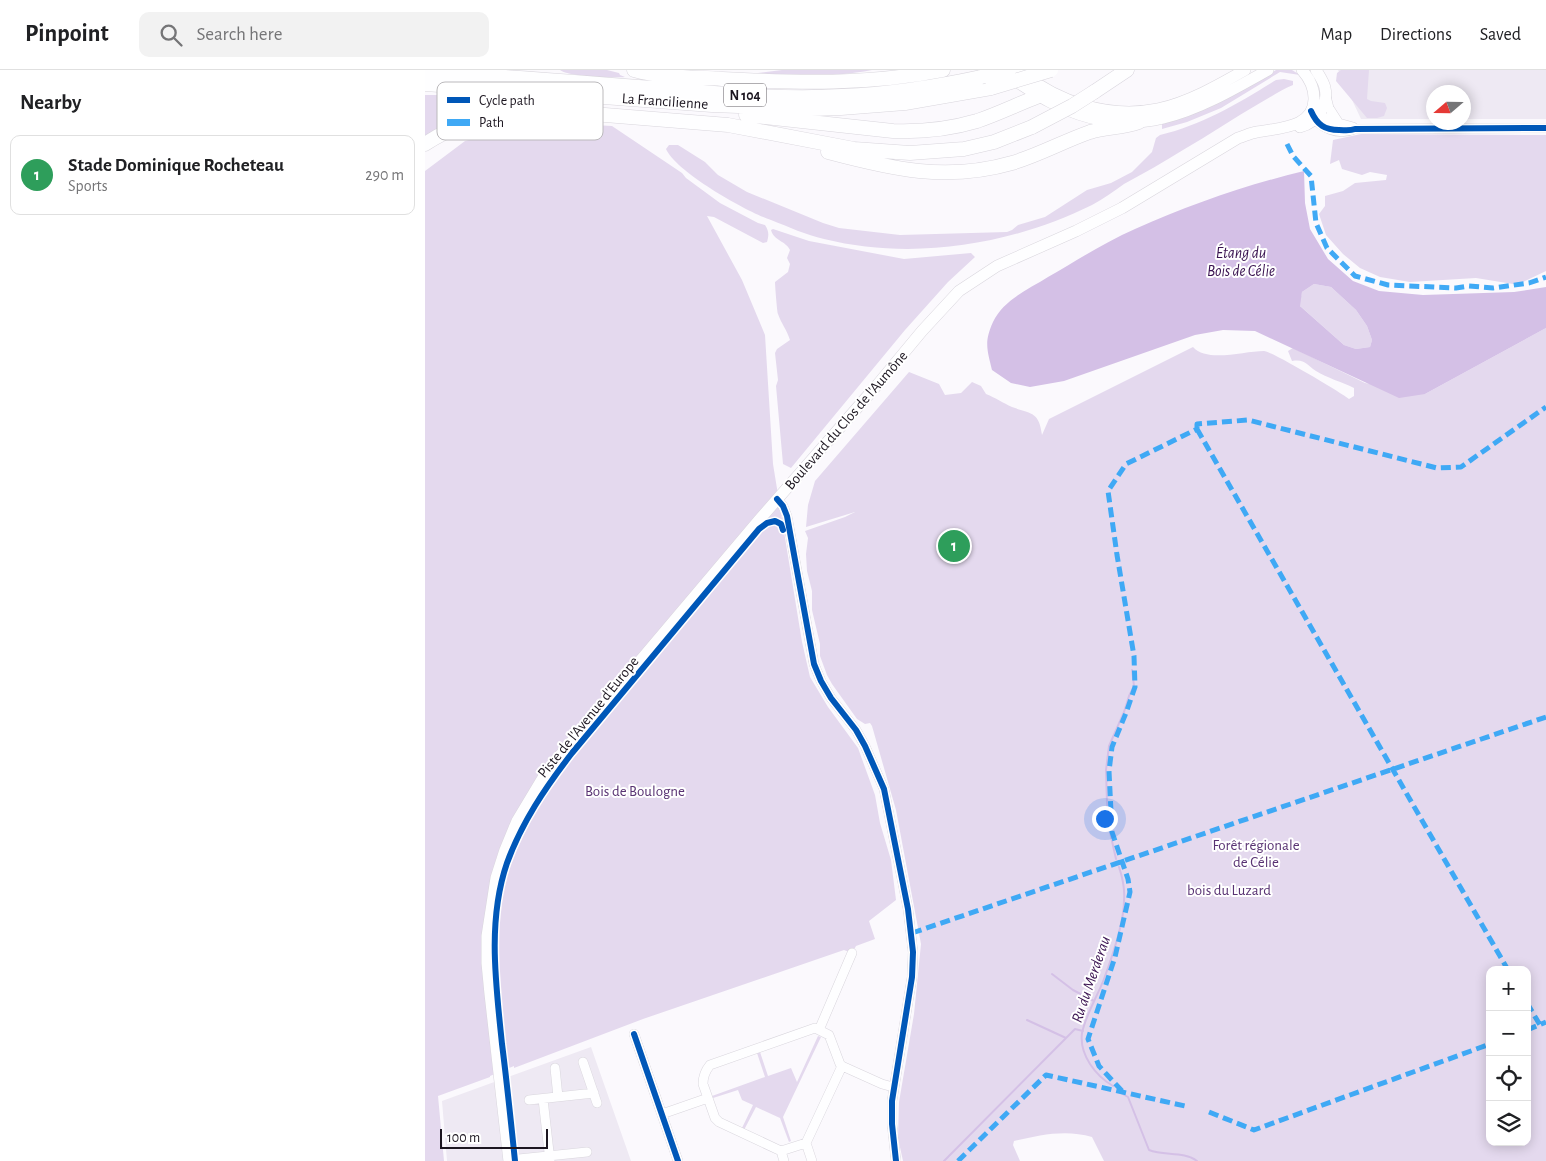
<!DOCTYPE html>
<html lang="en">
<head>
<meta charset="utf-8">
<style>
  :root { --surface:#fff; --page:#f2f2f2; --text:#202124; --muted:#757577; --line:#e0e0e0; --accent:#6a656d }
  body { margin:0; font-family:"Alegreya Sans",sans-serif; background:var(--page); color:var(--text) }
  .controls { position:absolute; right:15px; bottom:15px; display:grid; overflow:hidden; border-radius:10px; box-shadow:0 2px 12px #0003 }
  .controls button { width:45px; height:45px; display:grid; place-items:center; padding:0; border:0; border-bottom:1px solid var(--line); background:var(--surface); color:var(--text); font:25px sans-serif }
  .compass { position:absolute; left:1001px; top:15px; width:45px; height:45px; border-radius:50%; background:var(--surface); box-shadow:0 2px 12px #0003; rotate:250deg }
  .scale { position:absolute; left:15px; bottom:12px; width:108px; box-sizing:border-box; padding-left:5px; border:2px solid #1c1620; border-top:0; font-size:14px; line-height:18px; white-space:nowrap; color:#1c1620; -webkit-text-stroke:4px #fff; paint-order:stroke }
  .you { position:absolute; left:679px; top:748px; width:18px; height:18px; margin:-12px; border:4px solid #fff; border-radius:50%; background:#1a73e8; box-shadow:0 0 0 8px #1a73e833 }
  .badge { display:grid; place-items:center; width:32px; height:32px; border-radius:50%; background:var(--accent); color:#fff; font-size:16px; font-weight:700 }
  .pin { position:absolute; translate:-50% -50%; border:2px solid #fff; box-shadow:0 1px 5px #0006 }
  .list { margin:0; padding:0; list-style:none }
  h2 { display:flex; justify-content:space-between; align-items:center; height:65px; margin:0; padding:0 20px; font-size:21px }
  h2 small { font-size:16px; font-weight:400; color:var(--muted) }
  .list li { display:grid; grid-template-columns:32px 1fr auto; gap:15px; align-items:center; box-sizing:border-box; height:80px; margin:0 10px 10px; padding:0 10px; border:1px solid var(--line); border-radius:10px }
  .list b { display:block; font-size:19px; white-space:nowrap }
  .list p { margin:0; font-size:16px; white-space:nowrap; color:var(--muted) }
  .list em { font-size:16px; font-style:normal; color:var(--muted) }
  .icon { flex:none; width:28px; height:28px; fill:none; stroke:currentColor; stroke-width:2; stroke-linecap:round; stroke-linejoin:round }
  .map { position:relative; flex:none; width:1121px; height:1091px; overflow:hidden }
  header { display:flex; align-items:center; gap:30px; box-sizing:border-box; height:70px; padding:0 25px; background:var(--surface); border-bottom:1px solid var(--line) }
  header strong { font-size:24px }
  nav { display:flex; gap:28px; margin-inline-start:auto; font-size:18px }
  .search { width:350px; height:45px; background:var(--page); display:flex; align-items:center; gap:12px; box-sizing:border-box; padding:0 18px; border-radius:10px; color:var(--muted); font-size:19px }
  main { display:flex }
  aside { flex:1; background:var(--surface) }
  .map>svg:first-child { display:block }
  .built { fill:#eee9f3 }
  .green { fill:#e4d9ee; fill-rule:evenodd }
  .water { fill:#d4c0e6; fill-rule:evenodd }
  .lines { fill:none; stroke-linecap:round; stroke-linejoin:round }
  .stream { stroke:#d4c0e6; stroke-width:2 }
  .minor-casing { stroke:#d9d6dd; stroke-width:10 }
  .major-casing { stroke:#d9d6dd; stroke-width:12 }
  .highway-casing { stroke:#d9d6dd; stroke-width:15 }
  .minor { stroke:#fefeff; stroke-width:9 }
  .major { stroke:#fefeff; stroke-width:11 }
  .highway { stroke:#fefeff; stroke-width:14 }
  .highway-bridge-casing { stroke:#d9d6dd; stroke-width:15; stroke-linecap:butt }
  .highway-bridge { stroke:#fefeff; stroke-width:14 }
  .quiet { stroke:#3fa9f5; stroke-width:5; stroke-dasharray:10 5; stroke-linecap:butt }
  .cycleway-casing { stroke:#fff; stroke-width:9 }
  .cycleway { stroke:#0057b8; stroke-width:6 }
  .labels { text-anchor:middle; stroke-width:4; stroke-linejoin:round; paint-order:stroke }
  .shield { fill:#fff; stroke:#605c63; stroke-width:1 }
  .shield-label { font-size:14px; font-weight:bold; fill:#1c1620 }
  .street-label { font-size:15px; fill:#1c1620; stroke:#fff }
  .park-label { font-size:15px; fill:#593373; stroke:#fff }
  .water-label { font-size:16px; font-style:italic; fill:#3a1351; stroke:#fff }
  .key { fill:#fff; stroke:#bbb9bc; stroke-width:1 }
  .key-label { font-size:14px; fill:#1c1620 }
</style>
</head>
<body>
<header>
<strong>Pinpoint</strong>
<div class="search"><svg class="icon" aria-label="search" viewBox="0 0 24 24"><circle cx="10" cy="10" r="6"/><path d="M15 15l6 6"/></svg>Search here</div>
<nav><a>Map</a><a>Directions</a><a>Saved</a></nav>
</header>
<main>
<aside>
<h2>Nearby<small></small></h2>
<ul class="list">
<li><span class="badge" style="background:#2e9e5b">1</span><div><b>Stade Dominique Rocheteau</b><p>Sports</p></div><em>290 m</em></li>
</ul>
</aside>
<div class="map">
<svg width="1121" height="1091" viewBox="0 0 1121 1091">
  <rect width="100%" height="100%" fill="#fbf9fd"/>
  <!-- built -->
  <path class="built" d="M 913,0 L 1121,0 L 1121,49 L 1039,49 L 1038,22 L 1008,22 L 1008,49 L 936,49 Z
    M 166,977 L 206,1091 L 22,1091 L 17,1031 Z"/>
  <!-- green -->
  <path class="green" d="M 135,0 L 182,0 L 194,3 L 195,5 L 200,7 C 188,8 144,7 135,0 Z
    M 357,0 L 447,0 C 411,7 370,7 333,3 Z
    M 851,0 L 867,0 L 875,5 L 855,2 L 796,38 L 762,52 L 737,59 L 737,53 C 779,43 814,21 851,0 Z
    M 916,0 L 944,0 L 942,29 L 946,31 L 960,33 L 962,38 L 959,46 L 952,48 L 942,48 L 911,11 L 912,3 Z
    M 859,9 L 868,11 L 868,15 C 857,19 846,27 835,33 C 809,48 784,65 758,80 C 739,92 719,103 699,114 C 689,121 678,129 667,135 C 586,175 488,191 399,169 C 381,165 364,157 346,150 C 322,142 251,102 241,79 L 244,75 L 253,75 L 280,92 L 293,105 L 322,122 L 398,153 L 414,158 L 475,165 L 582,162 L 587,160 L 593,155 L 620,147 L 662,120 L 686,113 L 707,102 L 727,82 L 731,68 L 735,65 C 777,55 814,33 851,10 Z
    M 0,25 L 44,25 L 134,31 L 134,33 L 132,36 L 0,67 Z
    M 114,52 L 187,56 L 257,103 L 261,108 L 295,133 L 333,153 L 340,155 C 344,161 344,165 342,172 L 338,173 L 289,147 L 282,146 L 317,210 L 340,265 L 348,394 L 377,572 L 385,607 L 403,637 L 433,678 L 450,725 L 455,753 L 466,790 L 471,830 L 444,851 L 450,869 L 431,876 L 427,883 L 419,880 L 218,949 L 89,998 L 89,996 L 65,1006 L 65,1007 L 13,1026 L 19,1091 L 0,1091 L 0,101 L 40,71 Z
    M 936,64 L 1121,65 L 1121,201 L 1096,213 L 1088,214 L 1051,208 L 985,212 L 955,207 L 935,198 L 918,184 L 901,165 L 894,144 L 900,136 L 900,126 L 918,121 L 930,113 L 961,110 L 962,105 L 945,102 L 937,105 L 917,99 L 914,90 L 905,94 L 908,70 Z
    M 348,159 L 384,171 L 479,189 L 546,183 L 550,187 L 523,212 L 480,260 L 366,398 L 358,394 L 351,316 L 353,310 L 350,283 L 352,279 L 365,270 C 362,260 356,253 353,244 C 352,241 350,215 350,212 L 363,202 L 365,194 L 362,188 L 365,180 C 361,171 349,171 346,160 Z
    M 889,214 L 906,217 L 931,240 L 942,256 L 947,270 L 945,277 L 931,279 L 919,275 L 874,235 L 877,222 Z
    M 1121,258 L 1121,1091 L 679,1091 L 667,1067 C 641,1059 614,1065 589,1071 L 588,1075 L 595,1091 L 478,1091 L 473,1068 L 474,1032 L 489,944 L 496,874 L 471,740 L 447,656 L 445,653 L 440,654 L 432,649 L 407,614 L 402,605 L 395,586 L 395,574 L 387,540 L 387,521 L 382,501 L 381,484 L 383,468 L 380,461 L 420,447 L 430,442 L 381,457 L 383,435 L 390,411 L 484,302 L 514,314 L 520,325 L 536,323 L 547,312 L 556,316 L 561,324 C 571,328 578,333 587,337 C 606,344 614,341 617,365 L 624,349 L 768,277 C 782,293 819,281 839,281 C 846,281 915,322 924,329 L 929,326 L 929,318 C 917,312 902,308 891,301 C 881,295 881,289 867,291 L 863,281 L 868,278 L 940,313 L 1000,324 ZM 1065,900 L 1102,900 L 1102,1072 L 1065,1072 Z
    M 393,966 L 396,967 L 358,1047 L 366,1071 L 364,1072 L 355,1048 L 331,1037 L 319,1060 L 317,1058 L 328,1035 L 317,1030 L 313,1020 L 288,1028 L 287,1026 L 340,1007 L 332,983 L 335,982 L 343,1006 L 366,998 L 372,1012 Z"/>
  <!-- water -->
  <path class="water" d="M 879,101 L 880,133 L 885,159 L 903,189 L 928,211 L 954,221 L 998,225 L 1089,222 L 1121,217 L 1121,258 L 1000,324 L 974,328 L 830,261 L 798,260 L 770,265 L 639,311 L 605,317 L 586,313 L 567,300 C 562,279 559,272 568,252 C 578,230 604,219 623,207 C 651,191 680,172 710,159 C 764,135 821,115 879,101 ZM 889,214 L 906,217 L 931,240 L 942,256 L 947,270 L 945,277 L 931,279 L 919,275 L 875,236 L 877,222 Z"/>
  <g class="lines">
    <!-- stream -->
    <path class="stream" d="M 691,789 L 685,762 L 682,733 L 681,700 L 684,676 L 699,642 L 704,626 L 709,616 L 707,600
      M 627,904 L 648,920 L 669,931
      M 602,950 L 641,968
      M 688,1016 C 671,1006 654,985 657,963 C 661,944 672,927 679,909 C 686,890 699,852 699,831 C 700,820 698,809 694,797
      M 696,1023 L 703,1027 L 724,1080 C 739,1086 759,1081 772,1091
      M 519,1091 L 650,959 L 658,961"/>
    <defs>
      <path id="minor" d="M 901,26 L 904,38 L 913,52
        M 887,43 C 894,59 914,66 930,59 L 1121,58
        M 889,43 L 910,52 L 928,57
        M 352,429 L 358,436 L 362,446 L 389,594 L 396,611 L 406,628 L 431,660 L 440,676 L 459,719 L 483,839 L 488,882 L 487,907 L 467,1031 L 467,1054 L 471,1091
        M 394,960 L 427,883
        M 209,964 L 253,1091
        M 158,992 L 172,1033
        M 130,998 L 133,1027
        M 118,1029 L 125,1091
        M 104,1030 L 169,1023
        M 237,1044 L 283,1028
        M 381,1073 L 417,996
        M 356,1081 L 294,1052 L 290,1048 L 278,1014 C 278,1006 280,1001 285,995 L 390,958 L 404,965 L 415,994 L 417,996 L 457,1014 L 468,1017
        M 84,1090 L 162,1082
        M 359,1091 L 356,1081 L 381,1073 L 387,1091"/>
      <path id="major" d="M 594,0 C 631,32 684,49 733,39 C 764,32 792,16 820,0
        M 586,8 C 599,16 611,25 625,32 C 709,76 769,42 843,0
        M 875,57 C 891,53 904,35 900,18 C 899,12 894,5 891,0
        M 84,1091 L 65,924 L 62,893 L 62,866 L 71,808 L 80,780 L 92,751 L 122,701 L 334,450 L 453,314 L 497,261 L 534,221 L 572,196 L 651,161 L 697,138 L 813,68 C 820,66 825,63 832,62 C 853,58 890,58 889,28 C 889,17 884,8 877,0"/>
      <path id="highway" d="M 209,0 C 238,8 268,7 297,9 C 371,13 445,15 518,0
        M 0,2 C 76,6 152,12 227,18 C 290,23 354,30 417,26 C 464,24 510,17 556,7
        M 0,14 L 287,35 L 386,39 L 416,38 L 480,33 L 566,18
        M 669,22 L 702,0
        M 321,45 L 468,61 C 496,62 525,59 552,51 C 573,44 593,34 614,26
        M 0,74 C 39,48 85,40 131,41 L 303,55 L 429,79 L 485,83 L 539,79 L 569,72 L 607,57
        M 403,82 C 467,99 521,112 587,93 C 614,85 639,71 665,62 C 681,57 698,58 714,52"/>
    </defs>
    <!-- minor casing -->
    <use href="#minor" class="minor-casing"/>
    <!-- major casing -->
    <use href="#major" class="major-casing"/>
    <!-- highway casing -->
    <use href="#highway" class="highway-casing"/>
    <!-- minor -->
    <use href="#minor" class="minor"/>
    <!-- major -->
    <use href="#major" class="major"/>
    <!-- highway -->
    <use href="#highway" class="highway"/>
    <defs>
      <path id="highway-bridge" d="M 556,7 L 584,0
        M 566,18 L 626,0
        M 607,57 L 647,36 L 669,22"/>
    </defs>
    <!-- highway-bridge casing -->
    <use href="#highway-bridge" class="highway-bridge-casing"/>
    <!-- highway-bridge -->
    <use href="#highway-bridge" class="highway-bridge"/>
    <!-- quiet -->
    <path class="quiet" d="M 862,74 L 868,86 L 886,106 L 891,153 L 902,178 L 930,206 L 963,215 L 1031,218 L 1044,216 L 1068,218 L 1104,213 L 1121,207
      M 772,359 L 1083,900
      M 772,359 L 772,354 L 823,350 L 1012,398 L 1036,397 L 1121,337
      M 487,863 L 1121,647
      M 1102,933 L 1115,955
      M 1102,960 L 1121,952
      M 697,1021 L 674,996 L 663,969 L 690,887 L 705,822 L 703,809 L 687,762 L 684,701 L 687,677 L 701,643 L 710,617 L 709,586 L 692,485 L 683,421 L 701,394 L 772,359
      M 784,1042 L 829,1060 L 1065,974
      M 533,1091 L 621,1005 L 760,1036"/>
    <defs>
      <path id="cycleway" d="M 886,41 C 892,55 900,60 914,60 C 920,60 925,61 930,59 L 1121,58
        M 352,429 L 358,436 L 362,446 L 389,594 L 396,611 L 406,628 L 431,660 L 440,676 L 459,719 L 483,839 L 488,882 L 487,907 L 467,1031 L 467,1054 L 471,1091
        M 209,964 L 253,1091
        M 90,1091 C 86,1052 82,1013 77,974 C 71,915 62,851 82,793 C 97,752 120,718 147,683 L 334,459 L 342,453 L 350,451 L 356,454 L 358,460"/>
    </defs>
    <!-- cycleway casing -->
    <use href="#cycleway" class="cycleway-casing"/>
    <!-- cycleway -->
    <use href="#cycleway" class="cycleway"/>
  </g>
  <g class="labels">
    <!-- shield labels -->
    <rect class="shield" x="299" y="13.5" width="42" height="23" rx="4"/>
    <g class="shield-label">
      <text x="320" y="30">N 104</text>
    </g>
    <!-- street labels -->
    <g class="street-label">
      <text transform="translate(240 31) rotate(4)" y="5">La Francilienne</text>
      <text transform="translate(421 350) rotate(-49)" y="5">Boulevard du Clos de l'Aumône</text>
      <text transform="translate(163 647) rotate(-51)" y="5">Piste de l'Avenue d'Europe</text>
    </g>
    <!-- park labels -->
    <g class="park-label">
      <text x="210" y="726">Bois de Boulogne</text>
      <text x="831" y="780">Forêt régionale<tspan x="831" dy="17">de Célie</tspan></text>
      <text x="804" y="825">bois du Luzard</text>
    </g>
    <!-- water labels -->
    <g class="water-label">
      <text x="816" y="188">Étang du<tspan x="816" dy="18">Bois de Célie</tspan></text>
      <text transform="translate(665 909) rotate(-71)" y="6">Ru du Merderau</text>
    </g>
  </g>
  <!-- legend -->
  <rect x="12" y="12" width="166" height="58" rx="8" class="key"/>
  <rect x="22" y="27" width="23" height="6" fill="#0057b8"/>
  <rect x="22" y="49" width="23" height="7" fill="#3fa9f5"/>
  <g class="key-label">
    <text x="54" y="35">Cycle path</text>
    <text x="54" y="57">Path</text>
  </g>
</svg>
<div class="controls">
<button>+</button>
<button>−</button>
<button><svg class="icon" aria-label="locate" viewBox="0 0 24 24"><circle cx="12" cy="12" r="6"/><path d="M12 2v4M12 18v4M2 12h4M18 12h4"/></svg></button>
<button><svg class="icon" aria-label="layers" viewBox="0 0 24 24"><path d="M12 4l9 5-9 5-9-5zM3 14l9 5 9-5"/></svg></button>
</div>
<svg class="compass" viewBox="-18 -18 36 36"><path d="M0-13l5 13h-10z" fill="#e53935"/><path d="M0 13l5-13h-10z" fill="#757577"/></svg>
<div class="scale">100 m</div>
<div class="you"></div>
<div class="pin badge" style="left:529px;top:476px;background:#2e9e5b">1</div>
</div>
</main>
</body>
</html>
